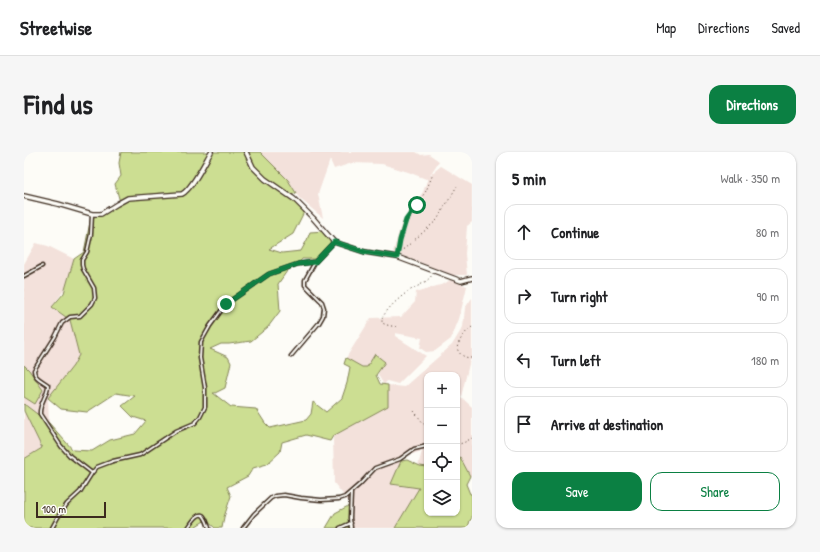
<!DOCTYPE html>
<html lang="en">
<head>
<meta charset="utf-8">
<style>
  :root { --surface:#fff; --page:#f6f6f6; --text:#202124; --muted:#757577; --line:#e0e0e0; --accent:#0b8043 }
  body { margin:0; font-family:"Patrick Hand",sans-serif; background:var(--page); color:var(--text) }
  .controls { position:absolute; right:12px; bottom:12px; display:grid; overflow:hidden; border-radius:8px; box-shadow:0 1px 3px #0004 }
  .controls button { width:36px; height:36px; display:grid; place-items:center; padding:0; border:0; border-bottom:1px solid var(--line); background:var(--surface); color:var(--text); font:20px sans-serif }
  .scale { position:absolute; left:12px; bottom:10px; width:70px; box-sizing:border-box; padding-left:4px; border:2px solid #3b2a1e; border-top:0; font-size:11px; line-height:14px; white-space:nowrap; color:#3b2a1e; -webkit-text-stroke:3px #fdfcf7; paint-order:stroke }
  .stop { position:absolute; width:12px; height:12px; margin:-9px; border:3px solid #0b8043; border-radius:50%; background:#fff }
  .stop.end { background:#0b8043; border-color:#fff; box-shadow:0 1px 4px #0008 }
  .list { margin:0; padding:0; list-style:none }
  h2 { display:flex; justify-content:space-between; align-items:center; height:52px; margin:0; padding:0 16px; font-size:17px }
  h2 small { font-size:13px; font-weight:400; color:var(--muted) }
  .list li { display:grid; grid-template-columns:26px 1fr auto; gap:12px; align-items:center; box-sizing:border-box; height:56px; margin:0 8px 8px; padding:0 8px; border:1px solid var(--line); border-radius:12px }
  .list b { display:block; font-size:15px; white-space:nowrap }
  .list em { font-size:13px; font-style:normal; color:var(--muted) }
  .actions { display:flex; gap:8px; padding:12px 16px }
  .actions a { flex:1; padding:9px 0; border:1px solid var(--accent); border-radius:12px; text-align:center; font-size:14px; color:var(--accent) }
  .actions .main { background:var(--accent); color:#fff }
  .icon { flex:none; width:22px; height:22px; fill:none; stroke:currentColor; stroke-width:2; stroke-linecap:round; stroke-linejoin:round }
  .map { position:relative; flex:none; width:448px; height:376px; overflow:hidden; border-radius:12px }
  header { display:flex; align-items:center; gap:24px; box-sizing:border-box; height:56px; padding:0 20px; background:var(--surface); border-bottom:1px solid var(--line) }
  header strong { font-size:19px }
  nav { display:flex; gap:22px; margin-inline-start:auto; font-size:14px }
  .intro { display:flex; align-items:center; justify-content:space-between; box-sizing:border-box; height:96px; padding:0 24px }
  h1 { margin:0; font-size:28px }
  .button { padding:10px 18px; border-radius:12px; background:var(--accent); color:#fff; font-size:14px; font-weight:700 }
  main { display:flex; gap:24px; padding:0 24px }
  aside { flex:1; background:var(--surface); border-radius:12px; box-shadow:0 1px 3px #0004 }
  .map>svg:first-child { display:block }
  .built { fill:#f3e1db }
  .green { fill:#ccde92; stroke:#848458 }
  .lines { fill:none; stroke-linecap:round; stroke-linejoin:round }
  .lane-casing { stroke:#3b2a1e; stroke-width:5 }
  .street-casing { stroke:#3b2a1e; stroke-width:6 }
  .path { stroke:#3b2a1e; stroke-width:1; stroke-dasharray:1 3; stroke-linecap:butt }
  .lane { stroke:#fdfcf7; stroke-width:2 }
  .street { stroke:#fdfcf7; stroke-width:3.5 }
  .route { stroke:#0b8043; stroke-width:5 }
</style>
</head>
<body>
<header>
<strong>Streetwise</strong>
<nav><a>Map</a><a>Directions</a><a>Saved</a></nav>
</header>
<div class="intro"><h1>Find us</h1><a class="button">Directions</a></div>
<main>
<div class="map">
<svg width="448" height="376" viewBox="0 0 448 376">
  <rect width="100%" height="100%" fill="#fdfcf7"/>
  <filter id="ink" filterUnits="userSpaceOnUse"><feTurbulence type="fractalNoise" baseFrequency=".025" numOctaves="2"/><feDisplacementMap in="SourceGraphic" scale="8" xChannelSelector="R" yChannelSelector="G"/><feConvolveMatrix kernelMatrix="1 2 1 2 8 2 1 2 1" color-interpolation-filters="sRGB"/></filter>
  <g filter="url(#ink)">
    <!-- built -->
    <path class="built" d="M 236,0 L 392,0 L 397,3 L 405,2 L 415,9 L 406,23 L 417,14 L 448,33 L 448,70 L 443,74 L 441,102 L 443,123 L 429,123 L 369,100 L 378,70 L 399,40 L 404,26 L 402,27 L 384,20 L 358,12 L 328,11 L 310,17 L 306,8 L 294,42 L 299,66 L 275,46 L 264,28 Z
      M 12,91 L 24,94 L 50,107 L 43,134 L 28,155 L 46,168 L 55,203 L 37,237 L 24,246 L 25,271 L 0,252 L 0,112 Z
      M 426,128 L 443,134 L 435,167 L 427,187 L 411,199 L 402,200 L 396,196 L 398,186 L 371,181 L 371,184 L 402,204 L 374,232 L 363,229 L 360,233 L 354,223 L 359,208 L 351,202 L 347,215 L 338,215 L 322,206 L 347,166 L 377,165 L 391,150 L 392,140 L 420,132 Z
      M 448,146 L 448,208 L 446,208 L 437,245 L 448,255 L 448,323 L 446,324 L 436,305 L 433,307 L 433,223 L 403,223 L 403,315 L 394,314 L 398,299 L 379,305 L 373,318 L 369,333 L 396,336 L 371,376 L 324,376 L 324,349 L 310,331 L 309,284 L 364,254 L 364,233 L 380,235 L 428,193 L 439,175 L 441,156 Z
      M 0,259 L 18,296 L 0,307 Z"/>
    <!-- green -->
    <path class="green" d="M 97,0 L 236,0 L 264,28 L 272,41 L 263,45 L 281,58 L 269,82 L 245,97 L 258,101 L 277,99 L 283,88 L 286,80 L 301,79 L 310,90 L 293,107 L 278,107 L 274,112 L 263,119 L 254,132 L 256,159 L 244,175 L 227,189 L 205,192 L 197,192 L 186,197 L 204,205 L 207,211 L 201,236 L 191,241 L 189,241 L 207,255 L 232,257 L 241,271 L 246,276 L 282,268 L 287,262 L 289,250 L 302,260 L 318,246 L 323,231 L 326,215 L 320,212 L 322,206 L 338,215 L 343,215 L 351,202 L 361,210 L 352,223 L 356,232 L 364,233 L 364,254 L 309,284 L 306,289 L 282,283 L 258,290 L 256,300 L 243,312 L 229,316 L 224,324 L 203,335 L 207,344 L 200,365 L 198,376 L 191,376 L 182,368 L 172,374 L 171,376 L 0,376 L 0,307 L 18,296 L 0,259 L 0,252 L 25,271 L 49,298 L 68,299 L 86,288 L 111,282 L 122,269 L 109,265 L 98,254 L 111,244 L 92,241 L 63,260 L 37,257 L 24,246 L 49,214 L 55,203 L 46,168 L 28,155 L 40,141 L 50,107 L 60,100 L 67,65 L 72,62 L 80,60 L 96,50 L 91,32 L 97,24 L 95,11 Z
      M 0,213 L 5,218 L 19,238 L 11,252 L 0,245 Z
      M 436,305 L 446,324 L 442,332 L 446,342 L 448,342 L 448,367 L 446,368 L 444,376 L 371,376 L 395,336 L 367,332 L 377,309 L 383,308 L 396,314 L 403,315 L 403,361 L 433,361 L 433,307 Z
      M 326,353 L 327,376 L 302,376 L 311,361 Z"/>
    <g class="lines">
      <defs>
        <path id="lane" d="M 68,62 L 67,82 L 63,100 L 58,108 L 58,113 L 59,117 L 70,136 L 71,146 L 68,152 L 56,164 L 46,165 L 38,171 L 31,185 L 10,218 C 10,226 18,228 24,233 C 24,243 15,251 16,262 L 37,294 L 46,304 L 68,321 L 73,315 L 89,309 L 116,303 L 152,279 L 171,271 L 176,265 L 181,255 L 181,236 L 176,206 L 177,190 L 186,174 L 202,152 L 245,122 L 274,112 L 291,110 L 310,90
          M 0,124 L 18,114
          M 267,204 L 295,171 L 299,164 L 300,156 L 298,150 L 281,133 L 281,128 L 291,110
          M 327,341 L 326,366 L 327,376
          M 28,376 L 34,365 L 43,352 L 56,340 L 68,321
          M 164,376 C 167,372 176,356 181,366 C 183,369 184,373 185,376
          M 219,376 L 230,362 L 247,346 L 251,344 L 260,343 L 277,346 L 297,348 L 315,347 L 321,345 L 336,332 L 351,316 L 376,307 L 390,297 L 403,294
          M 316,376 L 327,371"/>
        <path id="street" d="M 222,0 L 229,15 L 241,27 L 270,47 L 289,66 L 310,90 L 341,100 L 373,105 L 437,129 L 448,126
          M 0,44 L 34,52 L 68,62 L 77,62 L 93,52 L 104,46 L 158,42 C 168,37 181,10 187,0"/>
      </defs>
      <!-- lane casing -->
      <use href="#lane" class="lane-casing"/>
      <!-- street casing -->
      <use href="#street" class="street-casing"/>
      <!-- path -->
      <path class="path" d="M 375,98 L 380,97 L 413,68 L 433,34
        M 374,101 L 376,88 L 382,68 L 402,39 L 409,22
        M 372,175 L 363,173 L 358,171 L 358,166 C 364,156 373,148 382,141 C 390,135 402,132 408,123
        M 448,175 C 441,180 435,188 433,196 C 435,203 441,206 448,206
        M 390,259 L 403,276
        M 433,293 L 441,290 L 448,286"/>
      <!-- lane -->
      <use href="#lane" class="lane"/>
      <!-- street -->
      <use href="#street" class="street"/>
    </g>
  </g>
  <g class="lines" filter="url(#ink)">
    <!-- route -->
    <path class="route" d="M 202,152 L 245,122 L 274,112 L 291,110 L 310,90 L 341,100 L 373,105 L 376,88 L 382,68 L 393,53"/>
  </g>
</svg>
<div class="controls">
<button>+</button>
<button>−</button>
<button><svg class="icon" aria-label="locate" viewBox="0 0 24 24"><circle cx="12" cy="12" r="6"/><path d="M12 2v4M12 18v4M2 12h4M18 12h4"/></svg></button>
<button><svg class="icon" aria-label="layers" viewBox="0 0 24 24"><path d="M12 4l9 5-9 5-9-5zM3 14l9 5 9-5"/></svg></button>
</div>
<div class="scale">100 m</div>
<div class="stop" style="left:393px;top:53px"></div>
<div class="stop end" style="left:202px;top:152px"></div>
</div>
<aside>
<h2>5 min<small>Walk · 350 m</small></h2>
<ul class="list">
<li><svg class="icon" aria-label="ahead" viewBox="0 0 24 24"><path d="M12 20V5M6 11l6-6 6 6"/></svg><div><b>Continue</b></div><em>80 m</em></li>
<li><svg class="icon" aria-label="right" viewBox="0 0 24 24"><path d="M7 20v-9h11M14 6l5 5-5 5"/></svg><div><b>Turn right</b></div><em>90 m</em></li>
<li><svg class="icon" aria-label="left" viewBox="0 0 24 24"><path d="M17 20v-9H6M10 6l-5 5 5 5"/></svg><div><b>Turn left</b></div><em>180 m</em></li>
<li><svg class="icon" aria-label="arrive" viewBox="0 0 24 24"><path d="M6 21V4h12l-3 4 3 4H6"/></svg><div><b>Arrive at destination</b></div></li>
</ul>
<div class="actions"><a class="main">Save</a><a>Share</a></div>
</aside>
</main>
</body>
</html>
